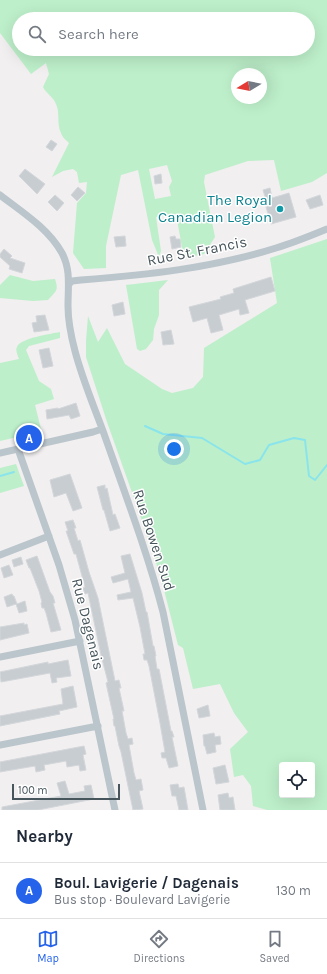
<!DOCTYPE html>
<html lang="en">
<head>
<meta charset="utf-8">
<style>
  :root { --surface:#fff; --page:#f6f6f7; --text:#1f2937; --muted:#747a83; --line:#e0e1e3; --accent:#2563eb }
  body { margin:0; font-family:Karla,sans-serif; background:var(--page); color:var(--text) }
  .controls { position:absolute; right:12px; bottom:12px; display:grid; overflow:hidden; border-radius:4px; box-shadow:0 4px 16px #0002 }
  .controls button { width:36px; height:36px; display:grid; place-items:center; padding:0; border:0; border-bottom:1px solid var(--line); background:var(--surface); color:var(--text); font:20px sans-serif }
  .compass { position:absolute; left:231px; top:68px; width:36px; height:36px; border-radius:50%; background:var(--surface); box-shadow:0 4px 16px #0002; rotate:260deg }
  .scale { position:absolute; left:12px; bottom:10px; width:108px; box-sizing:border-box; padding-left:4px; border:2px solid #47555c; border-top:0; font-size:11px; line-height:14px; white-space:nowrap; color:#47555c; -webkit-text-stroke:3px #fff; paint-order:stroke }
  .you { position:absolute; left:174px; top:449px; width:14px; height:14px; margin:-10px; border:3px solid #fff; border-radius:50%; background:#1a73e8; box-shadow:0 0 0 6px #1a73e833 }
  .badge { display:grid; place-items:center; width:26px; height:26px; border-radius:50%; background:var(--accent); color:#fff; font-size:13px; font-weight:700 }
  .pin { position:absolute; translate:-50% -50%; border:2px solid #fff; box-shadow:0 1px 4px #0006 }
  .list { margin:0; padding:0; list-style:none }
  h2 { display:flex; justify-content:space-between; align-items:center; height:52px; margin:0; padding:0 16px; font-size:17px }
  h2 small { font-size:13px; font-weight:400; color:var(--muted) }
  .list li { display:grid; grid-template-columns:26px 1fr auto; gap:12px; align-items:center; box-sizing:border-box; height:56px; padding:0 16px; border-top:1px solid var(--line) }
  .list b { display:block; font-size:15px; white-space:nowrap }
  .list p { margin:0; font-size:13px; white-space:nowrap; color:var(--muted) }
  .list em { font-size:13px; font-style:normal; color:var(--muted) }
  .icon { flex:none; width:22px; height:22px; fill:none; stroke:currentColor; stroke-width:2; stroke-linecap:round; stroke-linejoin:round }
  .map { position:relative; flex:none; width:327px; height:810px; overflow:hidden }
  .search { position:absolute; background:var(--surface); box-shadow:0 4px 16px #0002; left:12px; right:12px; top:12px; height:44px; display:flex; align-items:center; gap:10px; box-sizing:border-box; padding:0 14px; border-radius:22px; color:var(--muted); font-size:15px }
  .sheet { height:108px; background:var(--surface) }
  nav { display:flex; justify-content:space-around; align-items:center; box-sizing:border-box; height:56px; border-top:1px solid var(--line); background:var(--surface); font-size:11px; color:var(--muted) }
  nav a { display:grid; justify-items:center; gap:2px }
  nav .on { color:var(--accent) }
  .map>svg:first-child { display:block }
  .green { fill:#bdefca; fill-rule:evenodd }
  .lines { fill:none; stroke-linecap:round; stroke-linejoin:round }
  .stream { stroke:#8ae4eb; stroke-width:2 }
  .building { fill:#c8cdd1; stroke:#d3d6da }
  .minor { stroke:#bac5cc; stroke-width:7 }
  .culture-dot { fill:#0f9aa8; stroke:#fff; stroke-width:1.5 }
  .labels { text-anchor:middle; stroke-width:3; stroke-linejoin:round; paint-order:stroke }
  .culture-label { font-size:15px; fill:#0d838f; stroke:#fff; text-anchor:end }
  .street-label { font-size:15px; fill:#47555c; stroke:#fff }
</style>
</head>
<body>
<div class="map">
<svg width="327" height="810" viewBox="0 0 327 810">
  <rect width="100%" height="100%" fill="#f1efef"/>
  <!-- green -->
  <path class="green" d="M 0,0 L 327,0 L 327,173 L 312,182 L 281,191 L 274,160 L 248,161 L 205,175 L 204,182 L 215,237 L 204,254 L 184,258 L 176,214 L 156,217 L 161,251 L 159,257 L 152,240 L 138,170 L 121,175 L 106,246 L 106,268 L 84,269 L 73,253 L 77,203 L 86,193 L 87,182 L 79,183 L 77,172 L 73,169 L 63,171 L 52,177 L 69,143 C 66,140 62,137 61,133 C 56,123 61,112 55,102 C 53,97 46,93 43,87 L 49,74 L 46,63 L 31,74 L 0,33 ZM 19,19 L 308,19 L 308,49 L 19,49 ZM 237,74 L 261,74 L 261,98 L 237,98 ZM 167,165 L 172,181 L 169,187 L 171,196 L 155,199 L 149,169 Z
    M 327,239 L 327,810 L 267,810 L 253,806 L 251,786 L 243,775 L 234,777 L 230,749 L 248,732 L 234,713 L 220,684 L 193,689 L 183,648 L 178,645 L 162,582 L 151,546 L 107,422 L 86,357 L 86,341 L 88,316 L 98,342 L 107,328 L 125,364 L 162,389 L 172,393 L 193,388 L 203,377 L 204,348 L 277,303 L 270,258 ZM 282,765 L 312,765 L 312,795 L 282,795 Z
    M 10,275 L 33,281 L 55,279 C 59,291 56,291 48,300 L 33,301 L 0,298 L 0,285 Z
    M 168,280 L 159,290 L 159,315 L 154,329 L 153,340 L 146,349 L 140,351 L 137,349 L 126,285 Z
    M 60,332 L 60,338 L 29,346 L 26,350 L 39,381 L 51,389 L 54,399 L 35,405 L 41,429 L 39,432 L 0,441 L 0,363 L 19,359 C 18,356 15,350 17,347 C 20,338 51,334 60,332 Z
    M 16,464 L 24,486 L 0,493 L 0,468 Z"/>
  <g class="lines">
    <!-- stream -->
    <path class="stream" d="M 145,426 L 163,434 L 202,438 L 245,464 L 260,460 L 269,445 L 294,438 L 305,440 L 309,476 L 315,480 L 327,465
      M 0,476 L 14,472"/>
  </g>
  <!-- building -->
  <path class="building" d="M 51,140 L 57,144 L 52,151 L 46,147 Z
    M 25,169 L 45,184 L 37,194 L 19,176 Z
    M 161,174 L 162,183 L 155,184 L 154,176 Z
    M 78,187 L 85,193 L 77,201 L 71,195 Z
    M 270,188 L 272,198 L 289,193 L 296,217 L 271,224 L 264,200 L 266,200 L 263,190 Z
    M 55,195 L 64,203 L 57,211 L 48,202 Z
    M 320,195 L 323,205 L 310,209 L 306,200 Z
    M 125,236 L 126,246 L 116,247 L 114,237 Z
    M 175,236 L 176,239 L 180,239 L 181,247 L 172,249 L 170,237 Z
    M 4,249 L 12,256 L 10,258 L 25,263 L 22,273 L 9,269 L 10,266 L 0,257 L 0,254 Z
    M 271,277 L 275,291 L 245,300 L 249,313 L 240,315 L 239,309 L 219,315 L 223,330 L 211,333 L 207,318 L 193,322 L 189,307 L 221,299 L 220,297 L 234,293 L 233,289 Z
    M 123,302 L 125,314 L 114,316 L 112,305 Z
    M 45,315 L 49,330 L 34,332 L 32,323 L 37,322 L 36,316 Z
    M 171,330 L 174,344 L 163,345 L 161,332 Z
    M 49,348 L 53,366 L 43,368 L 39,350 Z
    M 76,403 L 80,416 L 71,419 L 69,415 L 47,419 L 46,410 L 58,408 L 58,409 Z
    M 70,474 L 82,508 L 73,511 L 66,493 L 54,497 L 50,480 Z
    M 105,485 L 105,489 L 107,488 L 113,515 L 115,514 L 120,528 L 110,531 L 104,510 L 103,510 L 97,487 Z
    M 73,520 L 76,528 L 74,528 L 78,541 L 80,540 L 89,572 L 98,598 L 115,681 L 119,680 L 121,688 L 119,688 L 124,711 L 122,711 L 126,733 L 128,739 L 132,738 L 133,744 L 129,745 L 134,773 L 136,780 L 141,779 L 143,790 L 139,791 L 143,809 L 133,810 L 121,752 L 119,746 L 115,726 L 114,726 L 113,719 L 114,719 L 106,683 L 108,682 L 101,655 L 88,593 L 85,594 L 83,588 L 85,587 L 76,554 L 74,554 L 66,531 L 68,531 L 65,522 Z
    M 130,554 L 142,593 L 146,612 L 147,612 L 153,646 L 154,646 L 156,656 L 155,656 L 157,669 L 159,669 L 171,731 L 172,731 L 174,737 L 172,737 L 178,766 L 169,768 L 166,758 L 162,758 L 161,753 L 165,752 L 160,723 L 149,666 L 147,660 L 144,660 L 143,654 L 145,654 L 140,627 L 133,598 L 118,600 L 117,595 L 131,592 L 128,579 L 113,583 L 111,577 L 125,573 L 121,556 Z
    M 37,556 L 50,592 L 53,596 L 55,603 L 53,603 L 61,630 L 51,632 L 46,613 L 44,608 L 42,608 L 41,603 L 42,602 L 39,591 L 30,568 L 29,568 L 26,560 Z
    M 21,557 L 23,564 L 14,567 L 12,560 Z
    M 9,565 L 13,575 L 4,578 L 1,568 Z
    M 12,594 L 13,596 L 14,596 L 17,604 L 25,601 L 27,611 L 19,613 L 16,604 L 7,607 L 4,597 Z
    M 24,623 L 24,625 L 27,624 L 29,633 L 0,640 L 0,627 Z
    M 68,660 L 71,676 L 56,678 L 57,682 L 52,683 L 50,673 L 1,682 L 0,672 L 48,662 L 48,664 Z
    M 73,686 L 77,707 L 59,711 L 60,714 L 0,726 L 0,716 L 63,704 L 61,689 Z
    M 208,705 L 210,716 L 199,718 L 197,709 Z
    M 214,733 L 215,737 L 220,736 L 221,744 L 215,745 L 216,752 L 207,754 L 205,746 L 204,746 L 203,735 Z
    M 84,746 L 86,754 L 83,755 L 86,770 L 80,771 L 79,765 L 67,767 L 66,761 L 44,765 L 45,770 L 36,772 L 35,766 L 0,772 L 0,762 Z
    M 225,765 L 229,782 L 216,784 L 213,768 Z
    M 65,781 L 69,794 L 85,791 L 84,786 L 91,785 L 94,799 L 38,810 L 2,810 L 2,807 L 61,796 L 57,783 Z
    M 178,784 L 179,788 L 184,787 L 188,810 L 179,810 L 176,796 L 172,796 L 170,785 Z
    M 228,793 L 229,798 L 233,797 L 235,810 L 220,810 L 218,795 Z"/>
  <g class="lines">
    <!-- minor -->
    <path class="minor" d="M 0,195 C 22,212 48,228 62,253 C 71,270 68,287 68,306 C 68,321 71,336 75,351 C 82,378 93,404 103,431 C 124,491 147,551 163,612 L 203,810
      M 70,283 L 72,281 L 81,280 C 147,275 212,268 276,248 C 293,243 310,236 327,229
      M 18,449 L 59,565 L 75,620 L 115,810
      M 0,453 L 93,432 L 102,429
      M 0,555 L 49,536
      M 0,657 L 80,641
      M 0,745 L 98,726"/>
  </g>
  <!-- markers -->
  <circle class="culture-dot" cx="280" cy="209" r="4"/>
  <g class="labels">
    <!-- culture labels -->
    <g class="culture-label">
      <text x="272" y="205">The Royal<tspan x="272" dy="17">Canadian Legion</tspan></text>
    </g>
    <!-- street labels -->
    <g class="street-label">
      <text transform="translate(197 251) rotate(-11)" y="5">Rue St. Francis</text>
      <text transform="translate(154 540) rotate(72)" y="5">Rue Bowen Sud</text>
      <text transform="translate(88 624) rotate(76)" y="5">Rue Dagenais</text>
    </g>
  </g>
</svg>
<div class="controls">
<button><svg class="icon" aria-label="locate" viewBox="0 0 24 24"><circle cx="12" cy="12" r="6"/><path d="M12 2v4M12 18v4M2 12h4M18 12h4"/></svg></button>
</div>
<svg class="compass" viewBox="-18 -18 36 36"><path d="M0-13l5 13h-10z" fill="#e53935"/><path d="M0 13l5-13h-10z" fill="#747a83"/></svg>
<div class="scale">100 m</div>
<div class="you"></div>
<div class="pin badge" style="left:29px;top:438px">A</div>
<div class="search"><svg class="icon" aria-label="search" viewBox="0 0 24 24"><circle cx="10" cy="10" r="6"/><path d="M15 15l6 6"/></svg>Search here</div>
</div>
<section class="sheet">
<h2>Nearby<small></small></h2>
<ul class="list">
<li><span class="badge">A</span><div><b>Boul. Lavigerie / Dagenais</b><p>Bus stop · Boulevard Lavigerie</p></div><em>130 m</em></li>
</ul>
</section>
<nav>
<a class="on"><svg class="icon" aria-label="map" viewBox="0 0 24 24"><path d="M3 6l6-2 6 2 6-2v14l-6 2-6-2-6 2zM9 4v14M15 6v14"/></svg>Map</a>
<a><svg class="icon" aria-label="directions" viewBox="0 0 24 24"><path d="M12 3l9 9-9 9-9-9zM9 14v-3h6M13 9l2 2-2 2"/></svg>Directions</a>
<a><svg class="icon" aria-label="saved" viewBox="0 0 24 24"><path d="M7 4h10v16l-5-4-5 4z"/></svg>Saved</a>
</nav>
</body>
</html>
